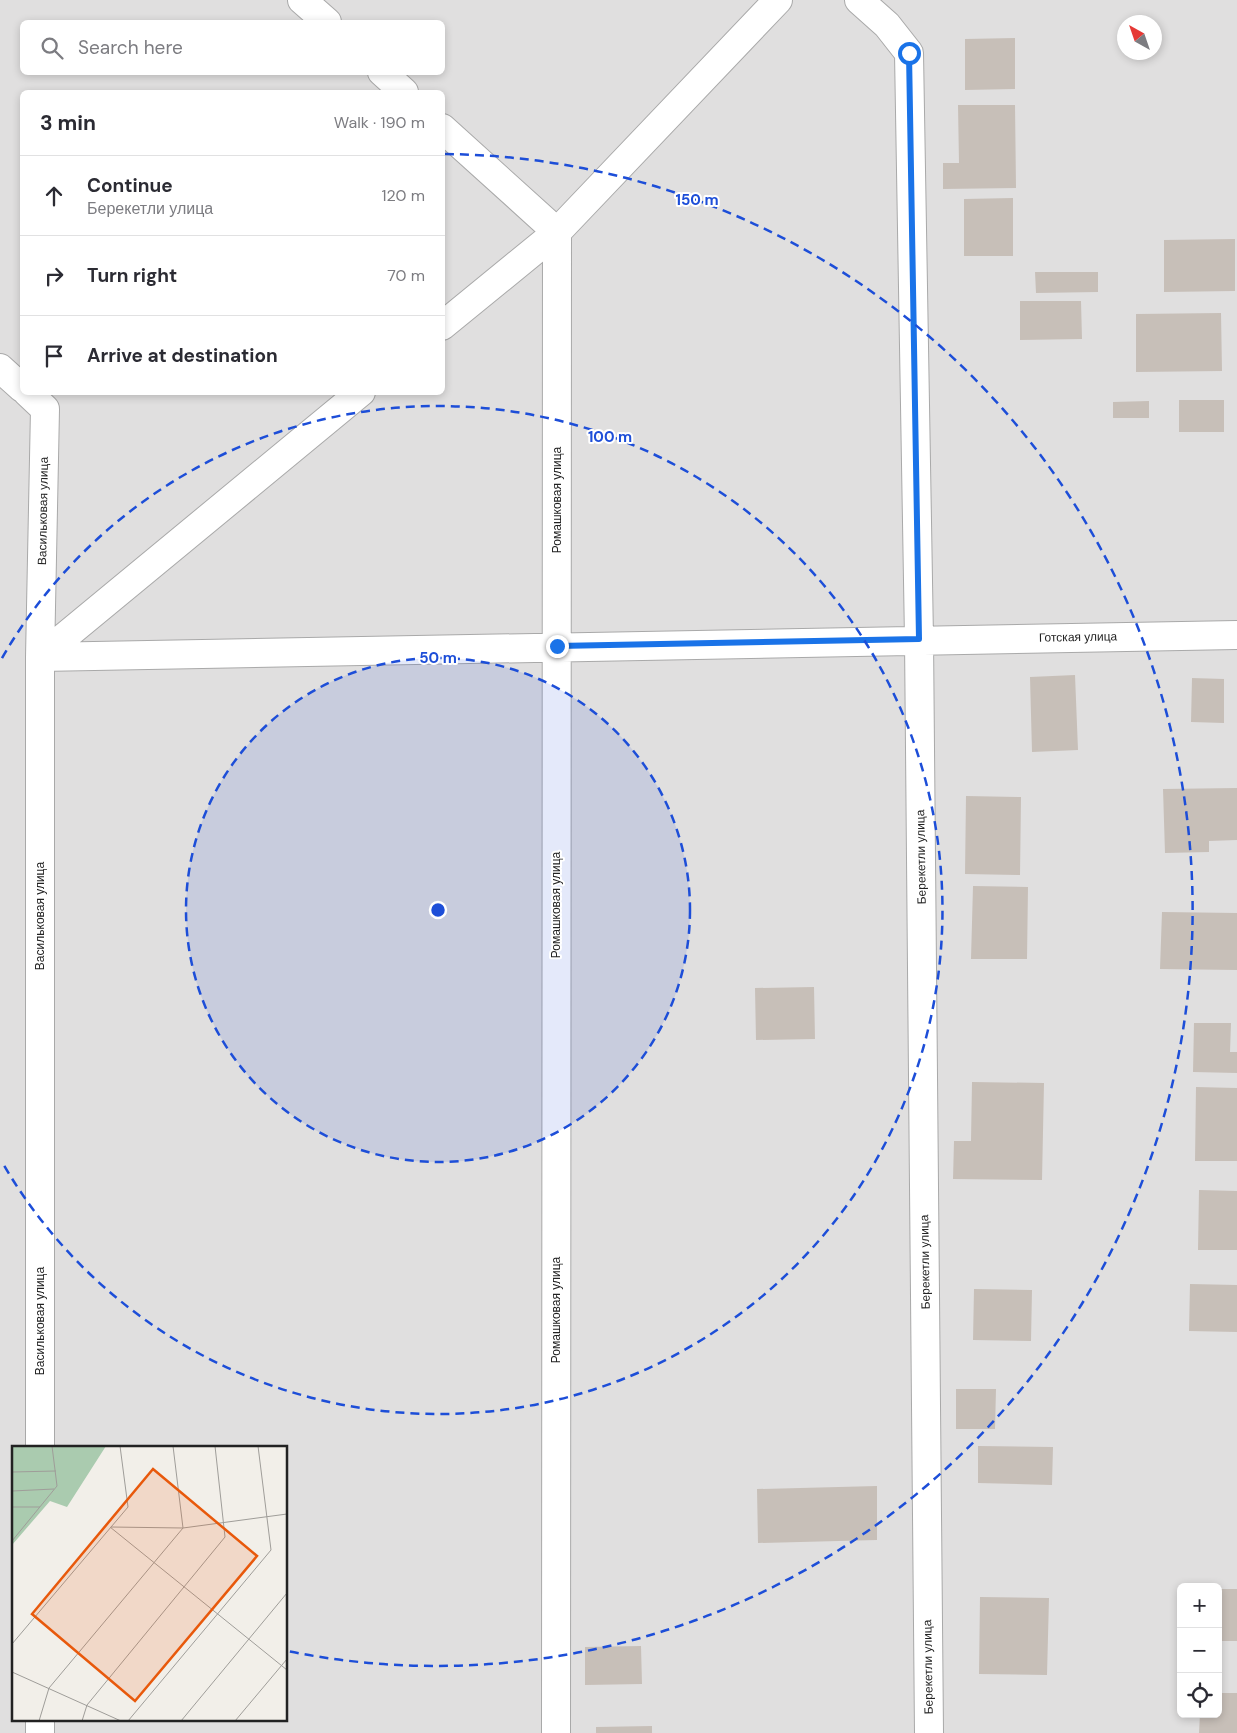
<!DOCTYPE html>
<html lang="en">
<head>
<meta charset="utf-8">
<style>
  :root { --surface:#fff; --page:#f2f2f3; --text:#2b2b33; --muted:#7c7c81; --line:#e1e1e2 }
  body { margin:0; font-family:"DM Sans",sans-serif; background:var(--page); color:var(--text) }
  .controls { position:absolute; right:15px; bottom:15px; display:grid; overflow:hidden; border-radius:8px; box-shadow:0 2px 8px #0003 }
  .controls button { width:45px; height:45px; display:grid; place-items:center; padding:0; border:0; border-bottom:1px solid var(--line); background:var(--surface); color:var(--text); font:25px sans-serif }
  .compass { position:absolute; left:1117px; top:15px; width:45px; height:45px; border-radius:50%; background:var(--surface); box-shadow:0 2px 8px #0003; rotate:320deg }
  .stop { position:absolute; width:15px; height:15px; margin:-11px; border:4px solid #1a73e8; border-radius:50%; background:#fff }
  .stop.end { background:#1a73e8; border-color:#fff; box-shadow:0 1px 5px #0008 }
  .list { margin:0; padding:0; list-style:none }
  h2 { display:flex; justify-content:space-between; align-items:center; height:65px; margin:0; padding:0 20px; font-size:21px }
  h2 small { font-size:16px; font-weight:400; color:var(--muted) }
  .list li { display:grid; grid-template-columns:32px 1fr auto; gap:15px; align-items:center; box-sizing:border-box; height:80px; padding:0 20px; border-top:1px solid var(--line) }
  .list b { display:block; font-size:19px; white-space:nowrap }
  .list p { margin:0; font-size:16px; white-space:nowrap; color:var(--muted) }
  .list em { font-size:16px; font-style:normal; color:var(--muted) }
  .icon { flex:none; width:28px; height:28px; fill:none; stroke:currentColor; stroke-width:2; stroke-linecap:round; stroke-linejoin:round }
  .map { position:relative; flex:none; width:1237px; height:1733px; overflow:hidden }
  .search { position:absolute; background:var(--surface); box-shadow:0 2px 8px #0003; left:20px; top:20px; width:425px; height:55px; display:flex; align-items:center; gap:12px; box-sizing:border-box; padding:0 18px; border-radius:8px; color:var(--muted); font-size:19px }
  .panel { position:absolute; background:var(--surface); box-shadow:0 2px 8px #0003; left:20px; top:90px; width:425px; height:305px; border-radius:8px }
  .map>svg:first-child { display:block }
  .residential { fill:#e0dfdf; fill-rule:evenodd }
  .building { fill:#c7bfb8 }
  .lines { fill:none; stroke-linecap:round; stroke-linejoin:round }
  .minor-casing { stroke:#a9a9a9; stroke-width:30 }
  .minor { stroke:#fff; stroke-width:28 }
  .route { stroke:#1a73e8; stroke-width:6 }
  .ring { fill:none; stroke:#1d4ed8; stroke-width:2.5; stroke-dasharray:9 6 }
  .labels { text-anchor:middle; stroke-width:4; stroke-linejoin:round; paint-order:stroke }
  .street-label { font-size:12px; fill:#222; stroke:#fff }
  .inset-road { fill:none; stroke:#9f9d99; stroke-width:1 }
  .view { fill:#e8590c; fill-opacity:0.15; stroke:#e8590c; stroke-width:2.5 }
  .inset-edge { fill:none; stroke:#222; stroke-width:2.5 }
  .centre { fill:#1d4ed8; stroke:#fff; stroke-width:2.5 }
  .ring-label { font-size:15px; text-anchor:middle; font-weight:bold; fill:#1d4ed8; stroke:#fff; stroke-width:4; stroke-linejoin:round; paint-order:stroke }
</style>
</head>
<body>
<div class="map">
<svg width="1237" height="1733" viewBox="0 0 1237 1733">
  <rect width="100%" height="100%" fill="#f2efe9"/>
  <!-- residential -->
  <path class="residential" d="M 0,0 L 1237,0 L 1237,1733 L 0,1733 ZM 22,22 L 442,22 L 442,72 L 22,72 ZM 1124,22 L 1154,22 L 1154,52 L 1124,52 ZM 22,92 L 442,92 L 442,392 L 22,392 ZM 14,1447 L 286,1447 L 286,1719 L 14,1719 ZM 1181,1587 L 1218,1587 L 1218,1714 L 1181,1714 Z"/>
  <!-- building -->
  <path class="building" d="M 1015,38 L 1015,89 L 965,90 L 965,39 Z
    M 958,105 L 1015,105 L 1016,188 L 943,189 L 943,163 L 959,163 Z
    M 1013,198 L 1013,256 L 964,256 L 964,199 Z
    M 1235,239 L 1235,291 L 1164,292 L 1164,240 Z
    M 1035,272 L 1098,272 L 1098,292 L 1036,293 Z
    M 1020,301 L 1081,301 L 1082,339 L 1020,340 Z
    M 1221,313 L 1222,371 L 1136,372 L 1136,314 Z
    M 1179,400 L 1224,400 L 1224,432 L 1179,432 Z
    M 1149,401 L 1149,418 L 1113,418 L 1113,402 Z
    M 1075,675 L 1078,750 L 1032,752 L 1030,677 Z
    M 1192,678 L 1224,679 L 1224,723 L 1191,722 Z
    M 1237,788 L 1237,840 L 1209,841 L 1209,852 L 1165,853 L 1163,789 Z
    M 966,796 L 1021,797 L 1020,875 L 965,874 Z
    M 973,886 L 1028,887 L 1027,959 L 971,959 Z
    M 1162,912 L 1237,913 L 1237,970 L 1160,969 Z
    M 814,987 L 815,1039 L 756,1040 L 755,988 Z
    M 1194,1023 L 1231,1023 L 1230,1052 L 1237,1052 L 1237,1073 L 1193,1072 Z
    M 972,1082 L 1044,1083 L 1042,1180 L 953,1179 L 954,1141 L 971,1141 Z
    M 1196,1087 L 1237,1088 L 1237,1161 L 1195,1161 Z
    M 1199,1190 L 1237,1191 L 1237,1250 L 1198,1250 Z
    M 1190,1284 L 1237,1285 L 1237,1332 L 1189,1331 Z
    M 974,1289 L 1032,1290 L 1031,1341 L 973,1340 Z
    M 956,1389 L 996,1389 L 995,1429 L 956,1429 Z
    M 978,1446 L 1053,1447 L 1052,1485 L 978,1483 Z
    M 877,1486 L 877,1540 L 758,1543 L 757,1489 Z
    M 1218,1589 L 1237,1589 L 1237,1641 L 1218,1641 Z
    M 980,1597 L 1049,1598 L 1047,1675 L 979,1674 Z
    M 641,1646 L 642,1684 L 585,1685 L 585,1647 Z
    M 1218,1693 L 1237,1693 L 1237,1733 L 1199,1733 L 1200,1714 L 1218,1714 Z
    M 652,1726 L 652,1733 L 596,1733 L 596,1727 Z"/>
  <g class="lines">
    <defs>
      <path id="minor" d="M 302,0 L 327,22
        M 859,0 L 887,25 L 909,53 L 919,639 L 929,1733
        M 382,72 L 404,92
        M 442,128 L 557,232 L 556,1733
        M 442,326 L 557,232 L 778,0
        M 0,368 L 22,388
        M 27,392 L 45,409 L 40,657 L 40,1447
        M 40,657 L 1237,635
        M 40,657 L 361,392
        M 40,1719 L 40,1733"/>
    </defs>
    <!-- minor casing -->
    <use href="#minor" class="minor-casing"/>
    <!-- minor -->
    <use href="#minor" class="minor"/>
  </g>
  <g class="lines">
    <!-- route -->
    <path class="route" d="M 557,646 L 919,639 L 909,53"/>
  </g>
  <!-- distance rings -->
  <circle cx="438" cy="910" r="252" fill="#1d4ed8" fill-opacity=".12"/>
  <g class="ring">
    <circle cx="438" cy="910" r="252"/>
    <path d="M2 658A504 504 0 1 1 2 1162"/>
    <path d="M445 154A756 756 0 1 1 287 1651"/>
  </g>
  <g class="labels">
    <!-- street labels -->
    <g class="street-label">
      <text transform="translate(557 500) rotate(-90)" y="4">Ромашковая улица</text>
      <text transform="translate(43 511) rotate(-89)" y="4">Васильковая улица</text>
      <text transform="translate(1078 637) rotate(-1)" y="4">Готская улица</text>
      <text transform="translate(921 857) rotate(-91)" y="4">Берекетли улица</text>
      <text transform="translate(556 905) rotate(-90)" y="4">Ромашковая улица</text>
      <text transform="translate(40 916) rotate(-90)" y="4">Васильковая улица</text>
      <text transform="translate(925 1262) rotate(-91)" y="4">Берекетли улица</text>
      <text transform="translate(556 1310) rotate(-90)" y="4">Ромашковая улица</text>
      <text transform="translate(40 1321) rotate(-90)" y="4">Васильковая улица</text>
      <text transform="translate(928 1667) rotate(-91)" y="4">Берекетли улица</text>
    </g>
  </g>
  <!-- overview -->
  <g transform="translate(12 1446)">
    <rect width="275" height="275" fill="#f2efe9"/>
    <path d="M 0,0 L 94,0 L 55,61 L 38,55 L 0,99 Z" fill="#aacbaf"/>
    <path class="inset-road" d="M 0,26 L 44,25M 0,45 L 42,43M 0,61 L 28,61M 98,81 L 275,224M 99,81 L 171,82 L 275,68M 0,95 L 45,40 L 40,0M 0,198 L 116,61 L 108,0M 0,226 L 109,275M 27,275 L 37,242 L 171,82 L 161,0M 70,275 L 75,259 L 213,91 L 203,0M 116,275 L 259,104 L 246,0M 169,275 L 275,147M 223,275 L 275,213"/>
    <path class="view" d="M 141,23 L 245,110 L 123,255 L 20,168 Z"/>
    <rect width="275" height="275" class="inset-edge"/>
  </g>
  <circle cx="438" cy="910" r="8" class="centre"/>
  <g class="ring-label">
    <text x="697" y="205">150 m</text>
    <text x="610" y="442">100 m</text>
    <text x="438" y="663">50 m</text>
  </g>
</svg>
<div class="controls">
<button>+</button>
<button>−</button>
<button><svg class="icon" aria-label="locate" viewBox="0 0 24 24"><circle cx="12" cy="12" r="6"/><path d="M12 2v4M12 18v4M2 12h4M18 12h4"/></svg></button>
</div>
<svg class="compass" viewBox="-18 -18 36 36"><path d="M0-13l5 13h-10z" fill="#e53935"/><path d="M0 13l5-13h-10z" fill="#7c7c81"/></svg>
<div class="stop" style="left:909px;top:53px"></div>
<div class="stop end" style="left:557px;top:646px"></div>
<div class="search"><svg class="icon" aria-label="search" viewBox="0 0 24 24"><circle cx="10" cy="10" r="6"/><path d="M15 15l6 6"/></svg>Search here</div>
<section class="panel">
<h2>3 min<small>Walk · 190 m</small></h2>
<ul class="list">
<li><svg class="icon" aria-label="ahead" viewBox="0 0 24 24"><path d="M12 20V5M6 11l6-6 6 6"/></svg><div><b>Continue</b><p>Берекетли улица</p></div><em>120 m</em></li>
<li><svg class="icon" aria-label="right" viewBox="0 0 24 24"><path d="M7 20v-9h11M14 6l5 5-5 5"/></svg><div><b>Turn right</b></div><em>70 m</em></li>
<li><svg class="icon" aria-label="arrive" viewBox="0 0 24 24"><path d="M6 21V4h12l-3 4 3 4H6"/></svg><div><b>Arrive at destination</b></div></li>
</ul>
</section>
</div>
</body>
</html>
